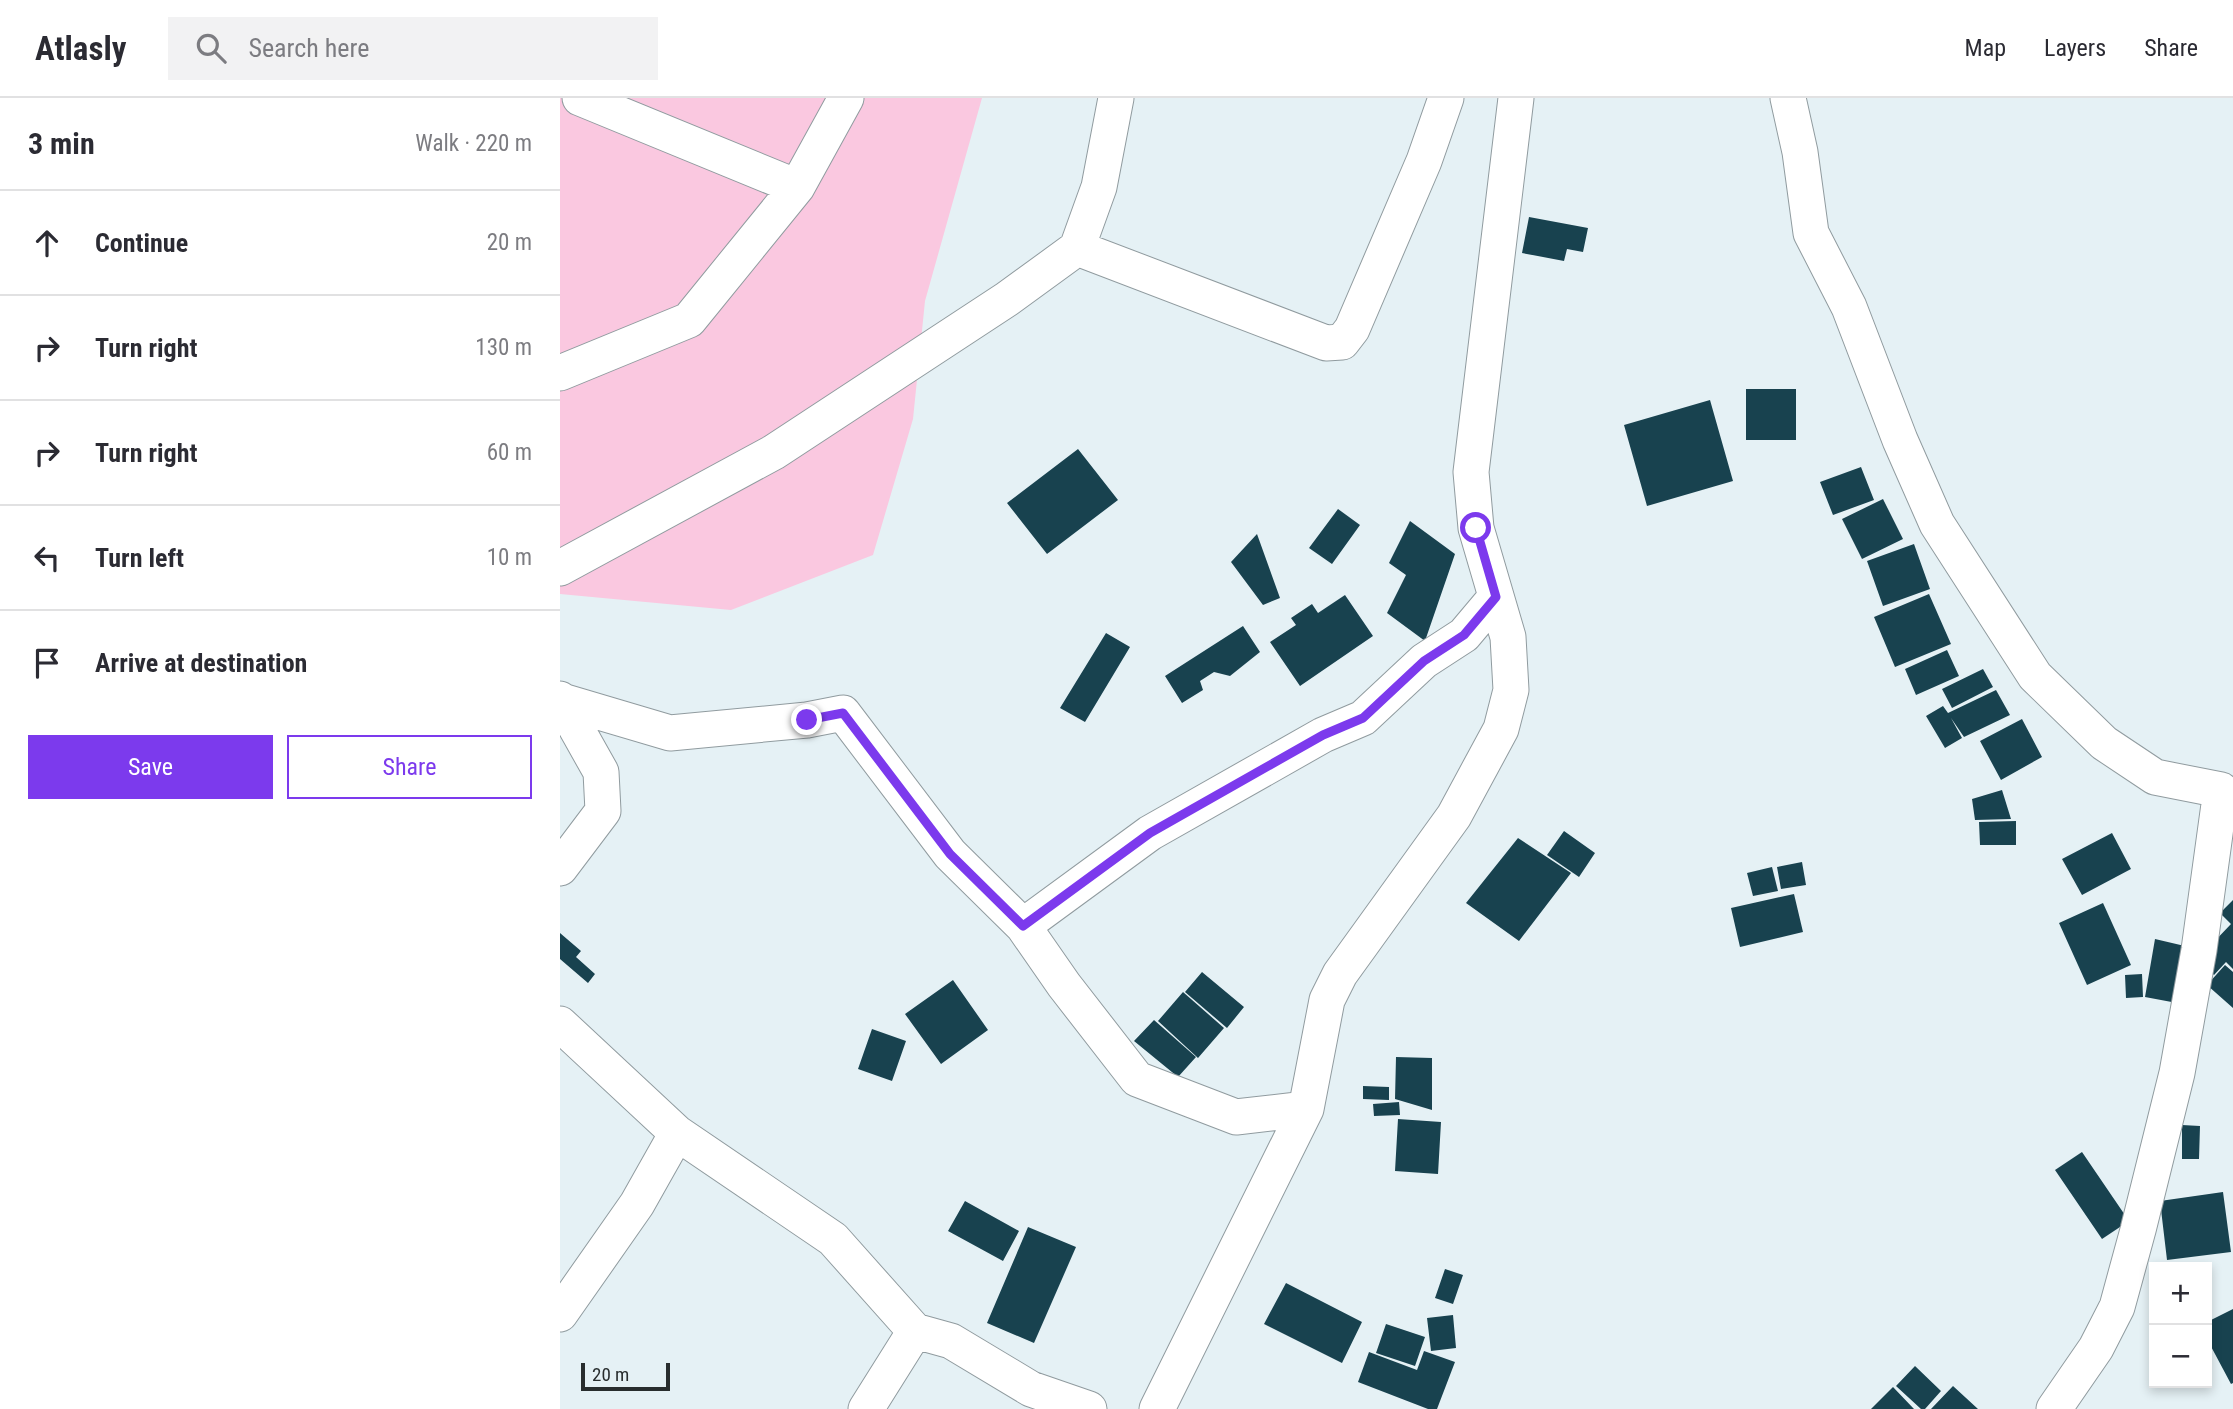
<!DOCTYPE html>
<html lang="en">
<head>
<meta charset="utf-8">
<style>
  :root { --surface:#fff; --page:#f2f2f3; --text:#2b2b33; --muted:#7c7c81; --line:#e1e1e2; --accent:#7c3aed }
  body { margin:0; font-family:"Roboto Condensed",sans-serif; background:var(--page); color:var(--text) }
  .controls { position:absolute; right:21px; bottom:21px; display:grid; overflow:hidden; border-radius:0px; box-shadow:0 4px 10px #0003 }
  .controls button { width:63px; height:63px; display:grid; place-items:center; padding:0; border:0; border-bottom:2px solid var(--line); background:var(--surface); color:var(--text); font:35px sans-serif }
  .scale { position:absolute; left:21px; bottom:18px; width:89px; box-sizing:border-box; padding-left:7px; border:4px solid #282d2e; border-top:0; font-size:19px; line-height:24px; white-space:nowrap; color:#282d2e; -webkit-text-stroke:5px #e5f1f5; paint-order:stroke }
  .stop { position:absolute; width:21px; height:21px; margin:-16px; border:5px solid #7c3aed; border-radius:50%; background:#fff }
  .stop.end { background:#7c3aed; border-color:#fff; box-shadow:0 2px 7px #0008 }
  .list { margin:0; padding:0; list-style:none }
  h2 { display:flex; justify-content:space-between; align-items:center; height:91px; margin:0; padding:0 28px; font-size:30px }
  h2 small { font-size:23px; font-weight:400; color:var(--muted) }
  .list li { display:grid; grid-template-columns:46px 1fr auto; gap:21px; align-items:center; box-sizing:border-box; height:105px; padding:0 28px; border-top:2px solid var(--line) }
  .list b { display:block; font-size:26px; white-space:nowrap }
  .list em { font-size:23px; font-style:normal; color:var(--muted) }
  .actions { display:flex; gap:14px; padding:21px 28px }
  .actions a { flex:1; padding:16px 0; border:2px solid var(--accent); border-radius:0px; text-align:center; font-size:24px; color:var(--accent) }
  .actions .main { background:var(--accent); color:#fff }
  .icon { flex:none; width:38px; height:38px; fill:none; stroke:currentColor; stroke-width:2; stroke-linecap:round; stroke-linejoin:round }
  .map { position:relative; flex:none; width:1673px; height:1311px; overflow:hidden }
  header { display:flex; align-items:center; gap:42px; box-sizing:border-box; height:98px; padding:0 35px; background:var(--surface); border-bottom:2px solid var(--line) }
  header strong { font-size:33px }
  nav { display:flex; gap:38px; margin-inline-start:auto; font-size:24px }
  .search { width:490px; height:63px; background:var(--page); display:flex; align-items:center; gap:18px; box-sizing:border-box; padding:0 24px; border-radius:0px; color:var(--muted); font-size:26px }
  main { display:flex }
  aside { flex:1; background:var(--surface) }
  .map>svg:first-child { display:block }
  .green { fill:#fac8e0 }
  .building { fill:#18424f }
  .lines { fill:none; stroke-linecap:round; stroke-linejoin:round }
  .street-casing { stroke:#909b9f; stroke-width:37 }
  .street { stroke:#fff; stroke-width:35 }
  .route { stroke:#7c3aed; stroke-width:9 }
</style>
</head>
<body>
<header>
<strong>Atlasly</strong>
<div class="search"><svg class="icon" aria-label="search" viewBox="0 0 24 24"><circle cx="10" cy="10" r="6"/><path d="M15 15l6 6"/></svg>Search here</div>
<nav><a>Map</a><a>Layers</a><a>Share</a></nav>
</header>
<main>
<aside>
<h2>3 min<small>Walk · 220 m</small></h2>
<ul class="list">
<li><svg class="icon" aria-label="ahead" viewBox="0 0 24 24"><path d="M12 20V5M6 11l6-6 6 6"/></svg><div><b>Continue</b></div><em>20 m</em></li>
<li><svg class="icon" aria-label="right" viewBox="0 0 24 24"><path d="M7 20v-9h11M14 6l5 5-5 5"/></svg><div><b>Turn right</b></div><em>130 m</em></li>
<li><svg class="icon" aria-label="right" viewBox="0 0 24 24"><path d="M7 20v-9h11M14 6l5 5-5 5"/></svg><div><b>Turn right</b></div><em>60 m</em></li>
<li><svg class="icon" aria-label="left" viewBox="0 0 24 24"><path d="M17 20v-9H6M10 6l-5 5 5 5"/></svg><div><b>Turn left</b></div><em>10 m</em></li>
<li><svg class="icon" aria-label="arrive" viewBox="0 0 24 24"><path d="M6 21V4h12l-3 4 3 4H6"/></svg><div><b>Arrive at destination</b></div></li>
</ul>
<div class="actions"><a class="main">Save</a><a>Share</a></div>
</aside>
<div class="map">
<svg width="1673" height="1311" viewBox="0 0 1673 1311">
  <rect width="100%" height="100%" fill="#e5f1f5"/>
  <!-- green -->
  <path class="green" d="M 0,0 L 422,0 L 365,203 L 353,321 L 313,457 L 171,512 L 0,496 Z"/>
  <!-- building -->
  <path class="building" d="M 969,119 L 1028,130 L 1023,154 L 1007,151 L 1004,163 L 962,155 Z
    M 1186,291 L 1236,291 L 1236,342 L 1186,342 Z
    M 1150,302 L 1173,383 L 1087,408 L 1064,327 Z
    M 518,351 L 558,402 L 487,456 L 447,405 Z
    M 1301,369 L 1314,402 L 1273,417 L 1260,384 Z
    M 1323,401 L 1343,441 L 1302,461 L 1282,421 Z
    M 778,411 L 800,427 L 772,466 L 749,450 Z
    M 850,423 L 895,456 L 865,543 L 827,515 L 846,477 L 829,465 Z
    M 697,436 L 720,500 L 703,507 L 671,464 Z
    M 1354,446 L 1370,491 L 1323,508 L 1307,463 Z
    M 1369,496 L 1391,546 L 1335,569 L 1314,519 Z
    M 785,497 L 813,538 L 740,588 L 710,544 L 736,527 L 731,520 L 752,506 L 758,515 Z
    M 683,528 L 700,554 L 670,578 L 654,574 L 640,583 L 643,592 L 622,605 L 605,578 Z
    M 546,535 L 570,549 L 525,624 L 500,610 Z
    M 1387,552 L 1399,578 L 1356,597 L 1345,571 Z
    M 1423,571 L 1433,589 L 1392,610 L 1382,591 Z
    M 1436,592 L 1450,617 L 1404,639 L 1391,620 L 1402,640 L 1385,650 L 1366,618 L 1383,608 L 1388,615 Z
    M 1462,621 L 1482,659 L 1441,682 L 1420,643 Z
    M 1442,692 L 1451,721 L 1415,722 L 1412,701 Z
    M 1456,723 L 1456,747 L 1420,747 L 1419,724 Z
    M 1004,733 L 1035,755 L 1019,779 L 987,757 Z
    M 1552,735 L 1571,771 L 1522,797 L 1502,761 Z
    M 958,740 L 1011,775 L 959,843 L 906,805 Z
    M 1242,764 L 1246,787 L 1221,791 L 1217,769 Z
    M 1212,769 L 1218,793 L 1193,798 L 1187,775 Z
    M 1234,796 L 1243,834 L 1180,849 L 1171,810 Z
    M 1673,802 L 1673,871 L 1666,864 L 1654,877 L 1644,867 L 1650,848 L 1671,826 L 1660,815 Z
    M 1543,805 L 1571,867 L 1527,887 L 1499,825 Z
    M 0,835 L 21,853 L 16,859 L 35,876 L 28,885 L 0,861 Z
    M 1595,841 L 1629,849 L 1617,905 L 1585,899 Z
    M 1665,867 L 1673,874 L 1673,910 L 1647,887 Z
    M 642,874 L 684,909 L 667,930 L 625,894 Z
    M 1582,876 L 1583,899 L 1566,900 L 1565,877 Z
    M 393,882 L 428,932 L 381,966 L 345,916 Z
    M 623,894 L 664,930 L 638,960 L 598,923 Z
    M 594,922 L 636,959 L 618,979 L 574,943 Z
    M 312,931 L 346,943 L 332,983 L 298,971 Z
    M 836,959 L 872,960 L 872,1012 L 835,1001 Z
    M 803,988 L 829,989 L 829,1002 L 803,1001 Z
    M 839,1004 L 840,1017 L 814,1018 L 813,1006 Z
    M 838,1021 L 881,1024 L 878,1076 L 835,1073 Z
    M 1622,1027 L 1640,1028 L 1639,1061 L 1622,1061 Z
    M 1522,1054 L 1569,1123 L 1542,1141 L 1495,1072 Z
    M 1663,1094 L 1671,1154 L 1607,1162 L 1600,1103 Z
    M 405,1103 L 459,1133 L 443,1163 L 388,1133 Z
    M 468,1129 L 516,1149 L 474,1245 L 427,1225 Z
    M 885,1171 L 903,1177 L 893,1206 L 875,1200 Z
    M 726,1185 L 802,1224 L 782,1265 L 704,1226 Z
    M 1673,1211 L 1673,1285 L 1671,1286 L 1647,1241 L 1647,1224 Z
    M 893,1217 L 896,1250 L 871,1253 L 867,1220 Z
    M 826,1226 L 865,1239 L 855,1268 L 816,1255 Z
    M 864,1253 L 895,1264 L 877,1311 L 868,1311 L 798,1284 L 809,1254 L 857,1272 Z
    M 1355,1268 L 1381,1293 L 1365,1311 L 1361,1311 L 1336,1288 Z
    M 1393,1288 L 1418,1311 L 1371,1311 Z
    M 1333,1289 L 1354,1311 L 1311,1311 Z"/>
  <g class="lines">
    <defs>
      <path id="street" d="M 20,0 L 237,89
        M 1228,0 L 1240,54 L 1251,135 L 1289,209 L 1340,342 L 1377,426 L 1475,578 L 1544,645 L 1595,679 L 1661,692 L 1639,852 L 1617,975 L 1578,1132 L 1557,1209 L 1536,1250 L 1494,1311
        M 517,150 L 766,245 L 782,244 L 792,231 L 864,63 L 886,0
        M 0,275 L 129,222 L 237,89 L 286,0
        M 0,470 L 214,354 L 447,201 L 517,150 L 539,89 L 556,0
        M 0,601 L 41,674 L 43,713 L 0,770
        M 2,603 L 110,635 L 247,622 L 283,615 L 390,756 L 463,828 L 504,887 L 577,981 L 676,1019 L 746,1011
        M 463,828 L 590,735 L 763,637 L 803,620 L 864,563 L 904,537 L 936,499
        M 0,926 L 117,1035 L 273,1141 L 355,1233
        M 0,1216 L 77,1106 L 117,1035
        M 306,1311 L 355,1233 L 391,1243 L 471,1291 L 529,1311
        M 597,1311 L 746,1011 L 767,902 L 780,876 L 894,718 L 941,631 L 951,592 L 948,539 L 916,430 L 911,374 L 956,0"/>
    </defs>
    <!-- street casing -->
    <use href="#street" class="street-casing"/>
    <!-- street -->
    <use href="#street" class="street"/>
  </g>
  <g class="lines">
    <!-- route -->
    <path class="route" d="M 247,622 L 283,615 L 390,756 L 463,828 L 590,735 L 763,637 L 803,620 L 864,563 L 904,537 L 936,499 L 916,430"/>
  </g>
</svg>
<div class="controls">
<button>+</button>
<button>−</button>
</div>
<div class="scale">20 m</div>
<div class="stop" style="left:916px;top:430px"></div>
<div class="stop end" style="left:247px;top:622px"></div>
</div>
</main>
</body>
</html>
